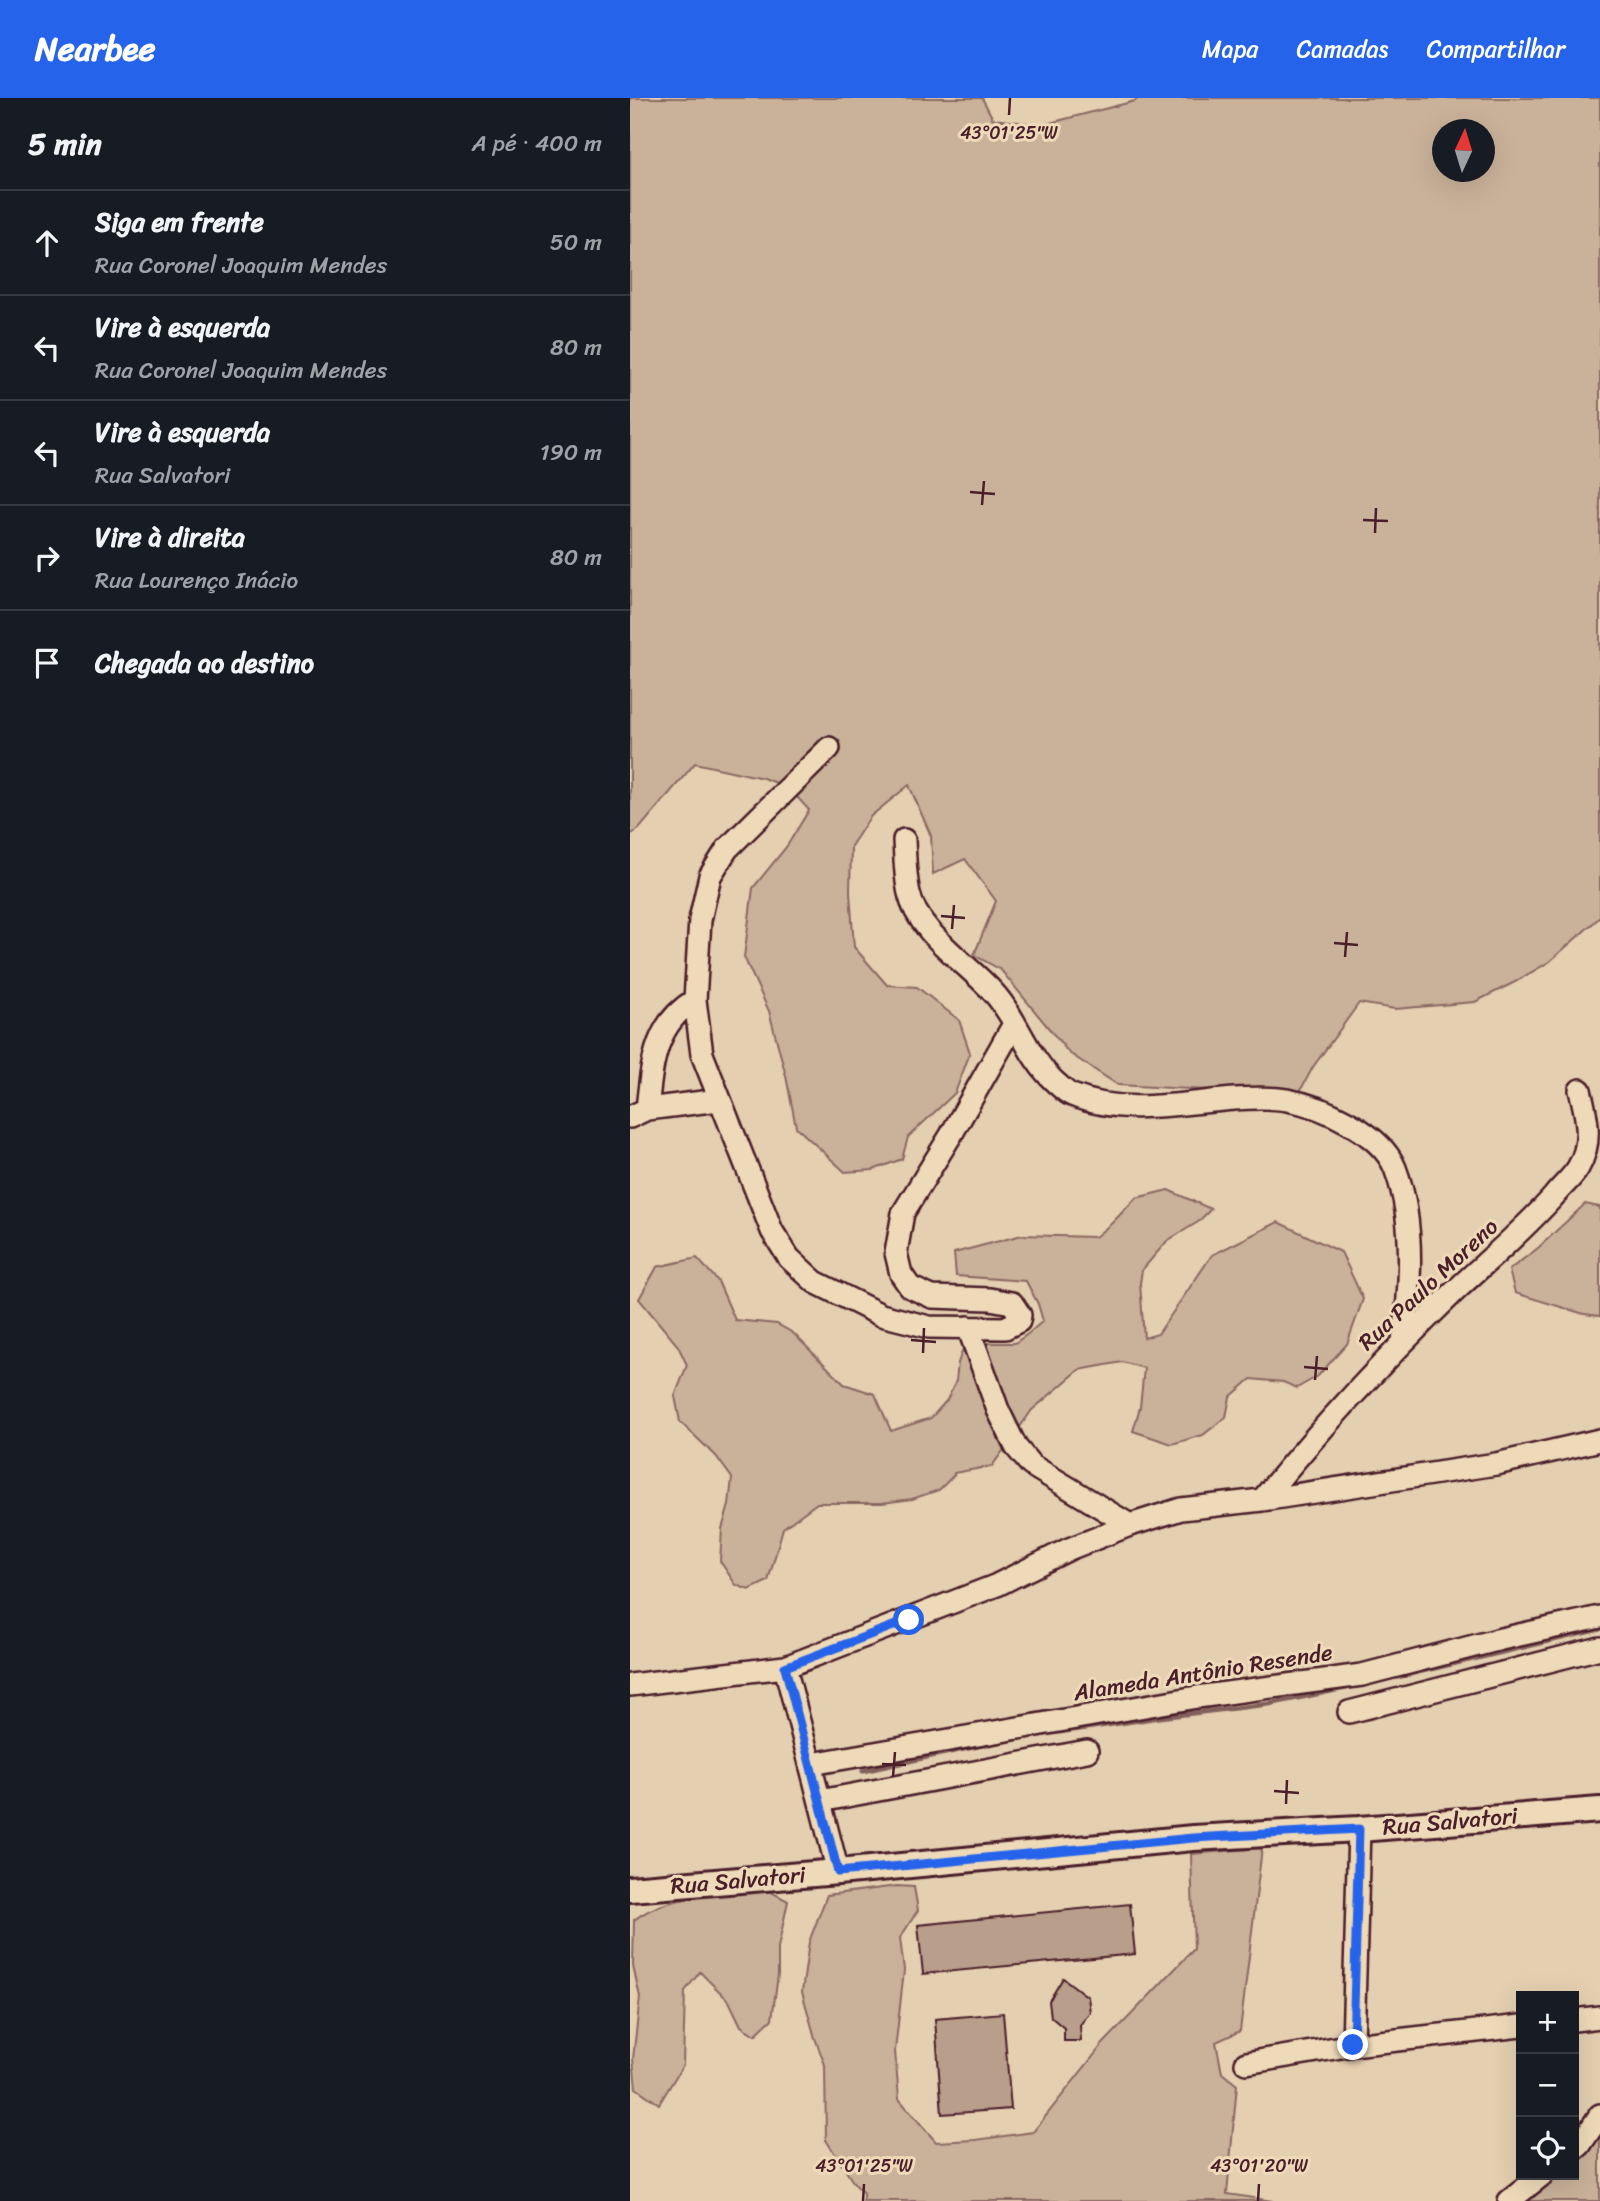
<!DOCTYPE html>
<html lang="pt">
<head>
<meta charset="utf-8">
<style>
  :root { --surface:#171b24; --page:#20242c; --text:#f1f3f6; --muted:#9ea1a6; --line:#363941; --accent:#2563eb }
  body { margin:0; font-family:Sriracha,sans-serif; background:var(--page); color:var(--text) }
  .controls { position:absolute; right:21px; bottom:21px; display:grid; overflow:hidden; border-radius:0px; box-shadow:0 7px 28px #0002 }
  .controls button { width:63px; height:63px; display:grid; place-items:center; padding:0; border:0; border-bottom:2px solid var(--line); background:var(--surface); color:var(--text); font:35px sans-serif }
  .compass { position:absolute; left:802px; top:21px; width:63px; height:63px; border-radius:50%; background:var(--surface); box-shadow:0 7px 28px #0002; rotate:4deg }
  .stop { position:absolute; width:21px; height:21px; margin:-16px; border:5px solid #2563eb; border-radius:50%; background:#fff }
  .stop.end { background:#2563eb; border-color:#fff; box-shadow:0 2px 7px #0008 }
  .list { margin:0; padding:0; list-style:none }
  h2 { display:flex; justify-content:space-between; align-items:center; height:91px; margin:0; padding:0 28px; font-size:30px }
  h2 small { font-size:23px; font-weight:400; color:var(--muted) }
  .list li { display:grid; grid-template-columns:46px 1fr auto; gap:21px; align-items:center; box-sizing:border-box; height:105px; padding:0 28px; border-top:2px solid var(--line) }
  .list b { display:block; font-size:26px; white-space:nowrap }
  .list p { margin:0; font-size:23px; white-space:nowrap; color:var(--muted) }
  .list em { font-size:23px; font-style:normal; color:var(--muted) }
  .icon { flex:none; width:38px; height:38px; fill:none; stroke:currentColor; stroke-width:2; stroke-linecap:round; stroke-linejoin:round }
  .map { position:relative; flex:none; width:970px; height:2103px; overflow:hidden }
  header { display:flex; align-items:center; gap:42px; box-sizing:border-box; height:98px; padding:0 35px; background:var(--accent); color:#fff }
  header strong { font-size:33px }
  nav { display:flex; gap:38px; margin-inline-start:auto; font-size:24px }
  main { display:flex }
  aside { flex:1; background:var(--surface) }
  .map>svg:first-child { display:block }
  .green { fill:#cab199; stroke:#8a6862; stroke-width:2; fill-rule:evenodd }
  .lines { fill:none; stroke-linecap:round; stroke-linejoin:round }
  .stream { stroke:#83605c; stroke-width:5 }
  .building { fill:#b99e8b; stroke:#4a1f2b; stroke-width:2 }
  .minor-casing { stroke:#4a1f2b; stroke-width:26 }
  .tertiary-casing { stroke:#4a1f2b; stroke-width:30 }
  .minor { stroke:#eedab8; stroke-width:21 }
  .tertiary { stroke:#eedab8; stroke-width:24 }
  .route { stroke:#2563eb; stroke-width:9 }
  .ticks { fill:none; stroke:#4a1f2b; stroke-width:2.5 }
  .labels { text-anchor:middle; stroke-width:6; stroke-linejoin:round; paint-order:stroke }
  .street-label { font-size:23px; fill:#4a1f2b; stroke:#eedab8 }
  .ticks-label { font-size:18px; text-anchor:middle; fill:#4a1f2b; stroke:#eedab8; stroke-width:6; stroke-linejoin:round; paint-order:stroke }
</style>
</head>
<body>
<header>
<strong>Nearbee</strong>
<nav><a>Mapa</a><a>Camadas</a><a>Compartilhar</a></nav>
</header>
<main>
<aside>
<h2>5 min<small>A pé · 400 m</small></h2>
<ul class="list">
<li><svg class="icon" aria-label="ahead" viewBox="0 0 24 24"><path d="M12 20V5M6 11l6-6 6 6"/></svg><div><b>Siga em frente</b><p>Rua Coronel Joaquim Mendes</p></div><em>50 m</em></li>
<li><svg class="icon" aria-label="left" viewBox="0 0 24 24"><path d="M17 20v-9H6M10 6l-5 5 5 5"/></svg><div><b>Vire à esquerda</b><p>Rua Coronel Joaquim Mendes</p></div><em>80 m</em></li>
<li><svg class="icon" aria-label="left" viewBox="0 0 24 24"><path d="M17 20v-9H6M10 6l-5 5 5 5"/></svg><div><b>Vire à esquerda</b><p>Rua Salvatori</p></div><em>190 m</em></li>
<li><svg class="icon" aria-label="right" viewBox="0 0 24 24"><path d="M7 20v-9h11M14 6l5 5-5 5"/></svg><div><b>Vire à direita</b><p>Rua Lourenço Inácio</p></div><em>80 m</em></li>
<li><svg class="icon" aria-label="arrive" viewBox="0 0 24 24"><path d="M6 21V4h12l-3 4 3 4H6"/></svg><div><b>Chegada ao destino</b></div></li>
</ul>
</aside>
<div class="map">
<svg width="970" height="2103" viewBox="0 0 970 2103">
  <rect width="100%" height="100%" fill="#e4cfb0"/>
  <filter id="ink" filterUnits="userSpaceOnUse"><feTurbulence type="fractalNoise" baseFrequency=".0143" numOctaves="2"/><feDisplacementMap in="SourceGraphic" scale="14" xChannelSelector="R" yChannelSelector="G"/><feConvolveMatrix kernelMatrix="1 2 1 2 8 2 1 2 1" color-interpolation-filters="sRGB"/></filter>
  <g filter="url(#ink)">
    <!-- green -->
    <path class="green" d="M 0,0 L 352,0 L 363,21 L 412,27 L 505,3 L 508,0 L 970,0 L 970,819 L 919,864 L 883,885 L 845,904 L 765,911 L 729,905 L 683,969 L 668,997 L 488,987 L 439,955 L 371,872 L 344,857 L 366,803 L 335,761 L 303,776 L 301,738 L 279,687 L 241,718 L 221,748 L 220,794 L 224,849 L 257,887 L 287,889 L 329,922 L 340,955 L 325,995 L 278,1039 L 272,1061 L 243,1072 L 215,1074 L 166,1029 L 156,978 L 139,913 L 114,859 L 123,790 L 157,748 L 179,712 L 158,689 L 133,680 L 65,665 L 9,731 L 0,737 ZM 813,32 L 855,32 L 855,74 L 813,74 Z
      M 538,1092 L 581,1111 L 568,1124 L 537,1143 L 512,1172 L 510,1185 L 514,1240 L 528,1236 L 582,1157 L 648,1124 L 711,1154 L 733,1201 L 717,1246 L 688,1278 L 667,1290 L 653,1284 L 621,1281 L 600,1299 L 596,1319 L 573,1337 L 542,1346 L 503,1333 L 510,1309 L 514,1270 L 492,1264 L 449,1272 L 402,1312 L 362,1368 L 324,1375 L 324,1377 L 309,1392 L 282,1401 L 252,1405 L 187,1405 L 153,1430 L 138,1483 L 119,1492 L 106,1487 L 90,1463 L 92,1431 L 99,1407 L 102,1380 L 86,1358 L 50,1324 L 45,1298 L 57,1267 L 48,1248 L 9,1201 L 27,1169 L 67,1160 L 88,1183 L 105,1222 L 147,1226 L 163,1235 L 214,1286 L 245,1296 L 261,1333 L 301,1320 L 317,1302 L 326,1283 L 328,1265 L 335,1245 L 385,1245 L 399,1235 L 413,1223 L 408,1206 L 396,1183 L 326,1178 L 324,1155 L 392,1137 L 465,1139 L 482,1125 L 506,1100 Z
      M 955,1106 L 970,1109 L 970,1218 L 954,1216 L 885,1195 L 879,1172 L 908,1150 Z
      M 632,1750 L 610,1933 L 586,1944 L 592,1975 L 607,1987 L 597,2096 L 643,2103 L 233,2103 L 233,2095 L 223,2084 L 196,2042 L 195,1967 L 185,1940 L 172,1894 L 179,1844 L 197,1797 L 267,1788 L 284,1789 L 288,1812 L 270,1840 L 274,1872 L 265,1953 L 269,2001 L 306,2044 L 345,2042 L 403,2034 L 473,1946 L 564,1851 L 561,1756 Z
      M 118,1791 L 136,1791 L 158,1803 L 148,1850 L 148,1877 L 142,1921 L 125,1937 L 111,1928 L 99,1903 L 70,1874 L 55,1893 L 53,1967 L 29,2006 L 6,1990 L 3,1961 L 10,1899 L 3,1868 L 4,1822 C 37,1796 79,1801 118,1791 Z
      M 970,2030 L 970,2103 L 893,2103 L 926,2077 L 944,2077 L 944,2062 Z"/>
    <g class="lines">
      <!-- stream -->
      <path class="stream" d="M 767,1579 L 970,1531
        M 383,1641 L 530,1619 L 639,1606 L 730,1587
        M 233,1673 L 357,1646"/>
    </g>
    <!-- building -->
    <path class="building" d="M 500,1806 L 505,1856 L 293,1876 L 288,1827 Z
      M 433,1880 L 458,1899 L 460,1914 L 450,1927 L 451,1943 L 434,1943 L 434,1930 L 421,1919 L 419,1903 Z
      M 373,1915 L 381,2011 L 312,2016 L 305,1921 Z"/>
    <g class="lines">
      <defs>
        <path id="minor" d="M 199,650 L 97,751 L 80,778 L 70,822 L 65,902 L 72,956 L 142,1133 L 159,1160 L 185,1184 L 251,1217 L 299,1229 L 375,1230 L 389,1223 L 390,1217 L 382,1205 L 360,1201 L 302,1199 L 280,1189 L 271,1176 L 266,1155 L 273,1115 L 321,1037 L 384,926
          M 274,742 C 275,759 275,778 279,795 C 287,834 337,865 363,894 C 388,921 397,959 426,985 C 431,989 436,995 442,997 C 492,1018 552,1005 604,1001 C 621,1000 641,999 657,1002 C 693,1008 751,1035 765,1070 C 785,1122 781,1189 773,1243
          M 17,1011 L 89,1002
          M 0,1019 L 17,1011 C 22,967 24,926 65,902
          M 338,1229 L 368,1312 L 386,1349 L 401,1367 L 500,1427
          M 632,1402 C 692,1328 756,1260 824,1194 C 858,1162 893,1133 924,1098 C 931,1089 942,1080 948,1070 C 963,1044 957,1019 950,992
          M 155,1569 L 208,1774
          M 0,1587 L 155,1569 L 367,1487 L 439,1451 L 500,1427 L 551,1411 L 632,1402 L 866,1366 L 970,1342
          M 719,1614 L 970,1550
          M 181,1666 L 567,1599 L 732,1577 L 871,1541 L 970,1519
          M 190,1703 L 457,1653
          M 944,1922 L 970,1919
          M 723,1947 L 729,1731
          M 616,1965 L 723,1947 L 891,1928
          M 944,2052 L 950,2047 L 970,2017
          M 879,2103 L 912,2077"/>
        <path id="tertiary" d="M 0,1791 L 208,1774 L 563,1740 L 729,1731 L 970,1712"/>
      </defs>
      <!-- minor casing -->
      <use href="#minor" class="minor-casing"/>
      <!-- tertiary casing -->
      <use href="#tertiary" class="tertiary-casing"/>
      <!-- minor -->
      <use href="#minor" class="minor"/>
      <!-- tertiary -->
      <use href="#tertiary" class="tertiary"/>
    </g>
  </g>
  <g class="lines" filter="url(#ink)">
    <!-- route -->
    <path class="route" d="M 279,1522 L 155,1569 L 208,1774 L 563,1740 L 729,1731 L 723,1947"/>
  </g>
  <!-- ticks -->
  <path class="ticks" d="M 379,17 L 380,0M 340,394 L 365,396M 352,407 L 354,383M 733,422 L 758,423M 745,435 L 746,410M 311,818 L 335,820M 322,831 L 324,807M 704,845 L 728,847M 715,859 L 717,834M 281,1242 L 306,1244M 293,1255 L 294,1230M 674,1269 L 698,1271M 685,1282 L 687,1258M 252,1666 L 276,1667M 263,1679 L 265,1654M 644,1693 L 669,1695M 656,1706 L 657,1682M 233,2103 L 234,2086M 628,2103 L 629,2086"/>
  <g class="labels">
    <!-- street labels -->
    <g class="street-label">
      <text transform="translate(798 1186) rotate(-43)" y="8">Rua Paulo Moreno</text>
      <text transform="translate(573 1574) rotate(-9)" y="8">Alameda Antônio Resende</text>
      <text transform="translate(820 1723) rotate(-5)" y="8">Rua Salvatori</text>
      <text transform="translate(108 1782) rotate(-5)" y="8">Rua Salvatori</text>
    </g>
  </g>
  <g class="ticks-label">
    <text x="379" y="41">43°01'25"W</text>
    <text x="234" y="2074">43°01'25"W</text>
    <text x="629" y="2074">43°01'20"W</text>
  </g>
</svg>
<div class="controls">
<button>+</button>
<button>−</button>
<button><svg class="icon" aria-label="locate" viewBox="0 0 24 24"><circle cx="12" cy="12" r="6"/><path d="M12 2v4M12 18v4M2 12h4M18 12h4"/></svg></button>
</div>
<svg class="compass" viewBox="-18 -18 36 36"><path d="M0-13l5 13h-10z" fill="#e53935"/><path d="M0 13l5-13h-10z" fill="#9ea1a6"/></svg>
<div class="stop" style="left:279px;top:1522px"></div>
<div class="stop end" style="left:723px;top:1947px"></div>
</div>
</main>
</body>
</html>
